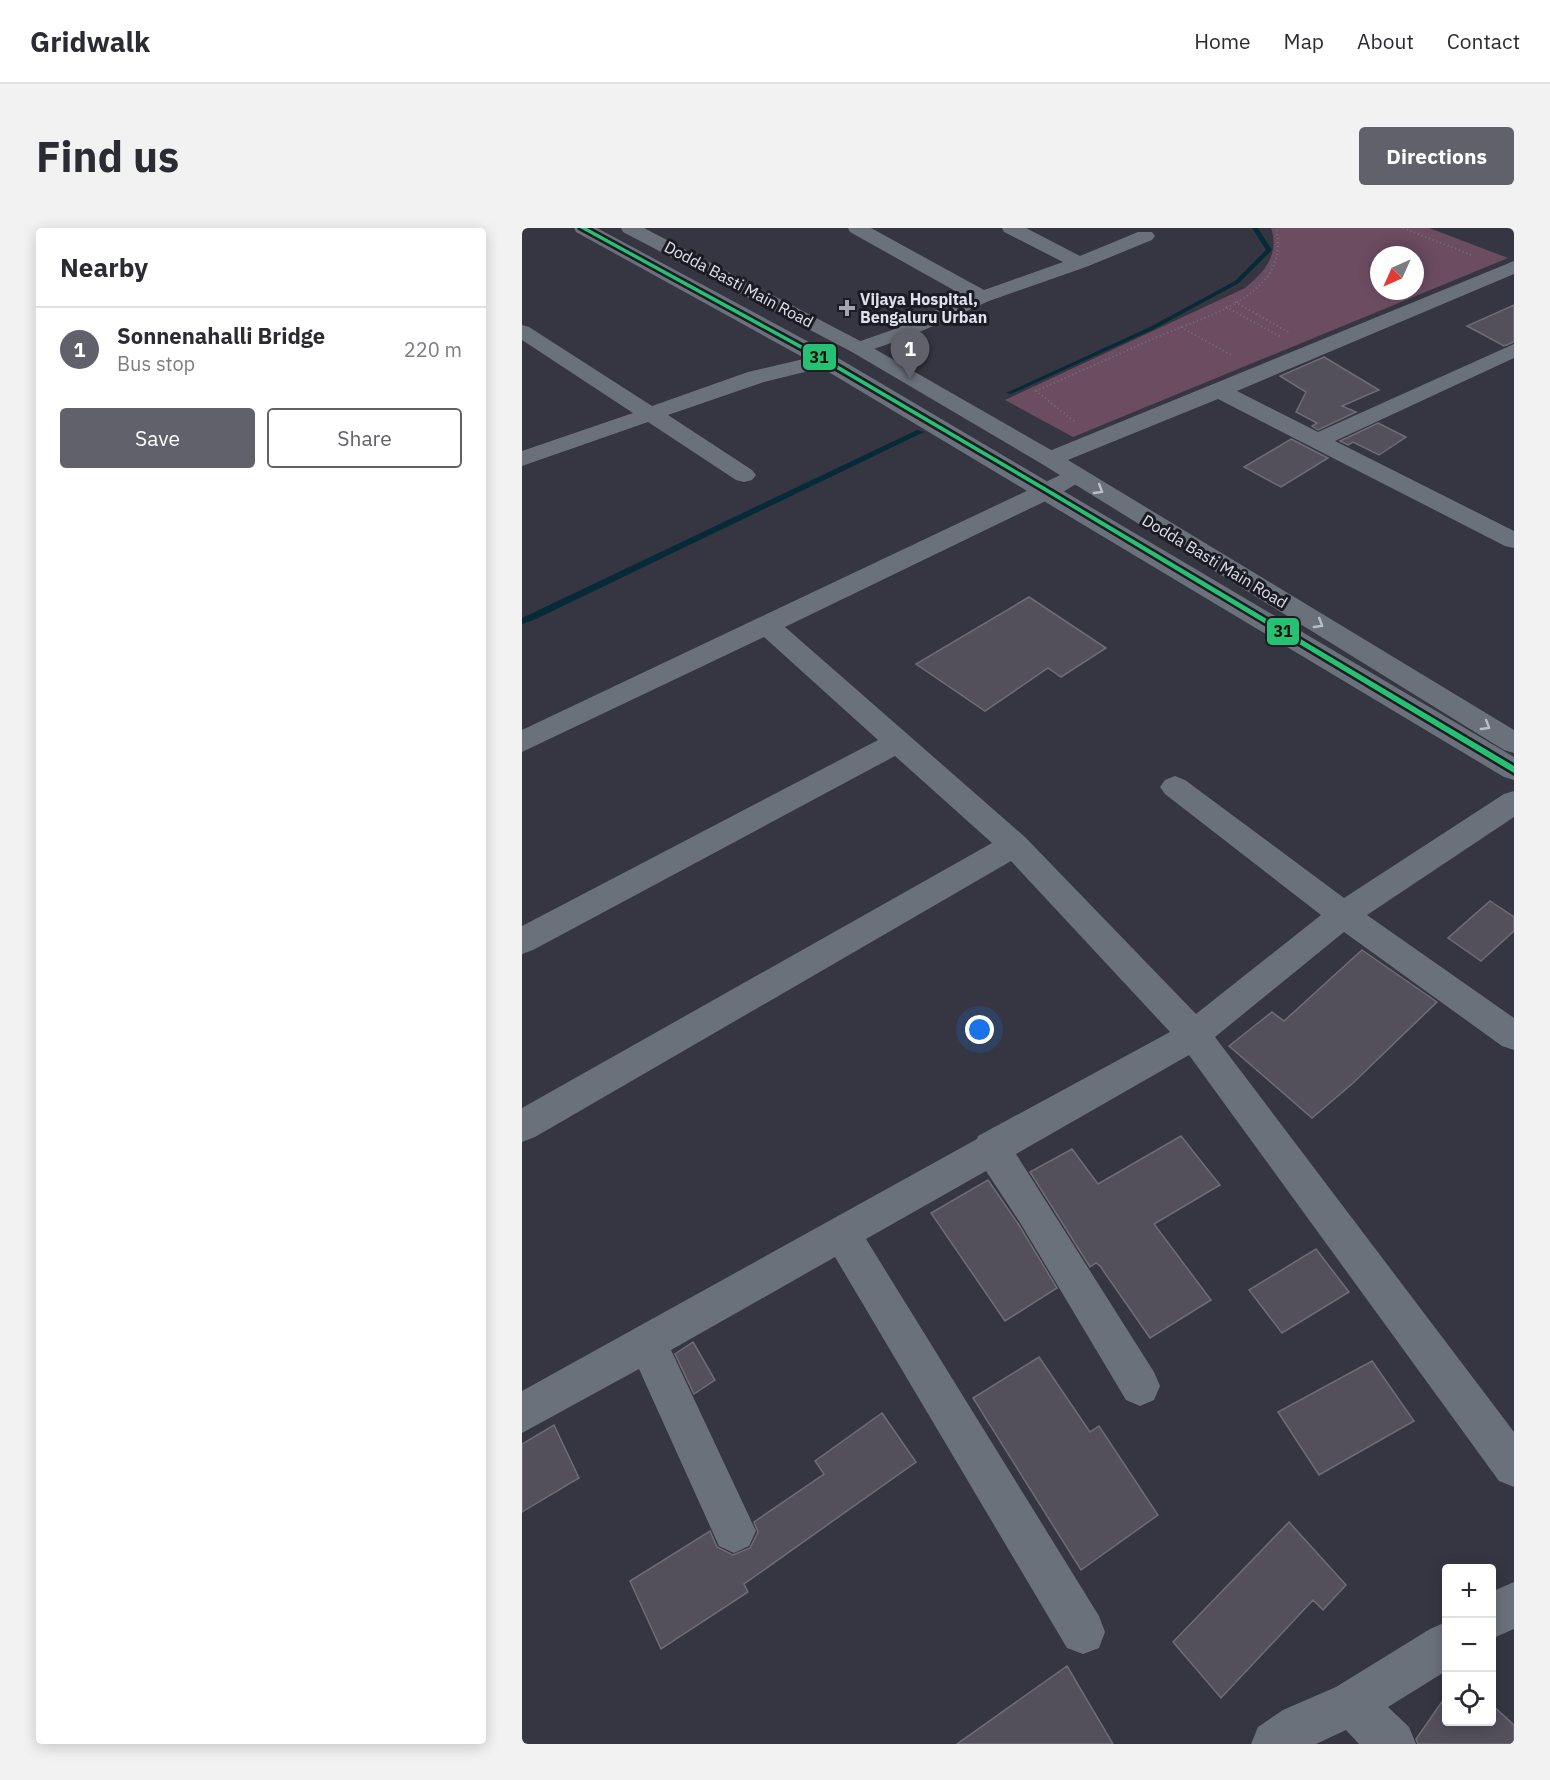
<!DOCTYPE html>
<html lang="en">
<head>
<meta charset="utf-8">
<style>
  :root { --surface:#fff; --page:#f2f2f3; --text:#2b2b33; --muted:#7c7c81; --line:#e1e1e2; --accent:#61616c }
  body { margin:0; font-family:"IBM Plex Sans",sans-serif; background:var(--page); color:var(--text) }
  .controls { position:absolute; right:18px; bottom:18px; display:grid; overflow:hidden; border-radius:6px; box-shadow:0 3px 15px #0003 }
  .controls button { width:54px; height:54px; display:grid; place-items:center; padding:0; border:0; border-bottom:2px solid var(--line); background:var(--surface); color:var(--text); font:30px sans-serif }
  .compass { position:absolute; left:848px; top:18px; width:54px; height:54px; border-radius:50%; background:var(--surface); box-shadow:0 3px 15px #0003; rotate:225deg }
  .you { position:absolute; left:458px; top:802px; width:21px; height:21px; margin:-15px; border:4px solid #fff; border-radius:50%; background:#1a73e8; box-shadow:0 0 0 9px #1a73e833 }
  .badge { display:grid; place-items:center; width:39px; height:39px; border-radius:50%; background:var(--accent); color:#fff; font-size:20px; font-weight:700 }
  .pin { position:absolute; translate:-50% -50px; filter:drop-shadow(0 2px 3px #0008) }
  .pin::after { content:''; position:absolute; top:32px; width:21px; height:18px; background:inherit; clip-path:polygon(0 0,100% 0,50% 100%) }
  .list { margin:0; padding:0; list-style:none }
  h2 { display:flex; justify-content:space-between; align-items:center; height:78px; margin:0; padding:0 24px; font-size:26px }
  h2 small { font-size:20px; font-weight:400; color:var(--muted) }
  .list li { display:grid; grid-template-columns:39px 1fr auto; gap:18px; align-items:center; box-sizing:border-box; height:84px; padding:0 24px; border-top:2px solid var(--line) }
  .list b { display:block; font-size:22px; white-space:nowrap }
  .list p { margin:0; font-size:20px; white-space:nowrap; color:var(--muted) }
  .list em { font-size:20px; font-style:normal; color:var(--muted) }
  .actions { display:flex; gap:12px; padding:18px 24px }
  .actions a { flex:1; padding:14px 0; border:2px solid var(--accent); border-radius:6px; text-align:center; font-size:21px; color:var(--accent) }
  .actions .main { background:var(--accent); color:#fff }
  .icon { flex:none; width:33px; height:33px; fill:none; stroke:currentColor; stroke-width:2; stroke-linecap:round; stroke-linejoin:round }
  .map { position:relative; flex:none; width:992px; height:1516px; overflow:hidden; border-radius:6px }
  header { display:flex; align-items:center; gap:36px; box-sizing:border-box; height:84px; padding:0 30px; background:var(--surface); border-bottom:2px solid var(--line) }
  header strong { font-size:28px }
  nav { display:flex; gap:33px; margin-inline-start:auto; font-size:21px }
  .intro { display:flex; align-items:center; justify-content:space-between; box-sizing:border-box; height:144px; padding:0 36px }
  h1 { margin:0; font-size:42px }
  .button { padding:15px 27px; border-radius:6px; background:var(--accent); color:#fff; font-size:21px; font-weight:700 }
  main { display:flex; gap:36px; padding:0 36px }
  aside { flex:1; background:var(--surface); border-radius:6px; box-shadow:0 3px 15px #0003 }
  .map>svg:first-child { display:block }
  .green { fill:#6c4c61; fill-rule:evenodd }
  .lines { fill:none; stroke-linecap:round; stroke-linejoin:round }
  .stream { fill:#062a37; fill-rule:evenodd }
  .building { fill:#53505c; stroke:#6f6c76; stroke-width:1.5 }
  .path { stroke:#70747d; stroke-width:2; stroke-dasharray:1 3; stroke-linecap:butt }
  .minor { fill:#6b717b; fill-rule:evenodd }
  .tertiary { fill:#6b717b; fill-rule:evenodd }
  .bus-1-casing { stroke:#1b1b24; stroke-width:5 }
  .bus-1 { fill:#26c172; fill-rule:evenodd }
  .oneway { stroke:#bcbfcb }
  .poi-dot { fill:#a4a4b1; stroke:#1b1b24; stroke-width:2 }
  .labels { text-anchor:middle; stroke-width:6; stroke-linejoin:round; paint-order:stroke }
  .far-street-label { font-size:16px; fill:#dfe0ed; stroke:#1b1b24 }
  .far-poi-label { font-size:16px; font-weight:bold; fill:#dfe0ed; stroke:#1b1b24; text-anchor:start }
  .line-badge { stroke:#1b1b24; stroke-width:2 }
  .pale-badge-label { font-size:16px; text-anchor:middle; font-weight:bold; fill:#111 }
</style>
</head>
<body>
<header>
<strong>Gridwalk</strong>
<nav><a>Home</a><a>Map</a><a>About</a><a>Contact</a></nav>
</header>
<div class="intro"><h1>Find us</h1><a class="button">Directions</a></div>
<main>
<aside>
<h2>Nearby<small></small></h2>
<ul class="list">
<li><span class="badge">1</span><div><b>Sonnenahalli Bridge</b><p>Bus stop</p></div><em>220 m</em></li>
</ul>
<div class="actions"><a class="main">Save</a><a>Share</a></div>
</aside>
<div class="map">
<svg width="992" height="1516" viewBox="0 0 992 1516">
  <rect width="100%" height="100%" fill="#363642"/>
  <!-- green -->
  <path class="green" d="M 749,0 L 907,0 L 986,30 L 551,209 L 483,172 L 723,60 C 742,45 758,26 749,0 ZM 857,27 L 893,27 L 893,63 L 857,63 Z"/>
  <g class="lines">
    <!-- stream -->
    <path class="stream" d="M 730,0 L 736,0 L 750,22 L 717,55 L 632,101 L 489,166 L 484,165 L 628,99 L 713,53 L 744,22 Z
      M 395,202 L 402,204 L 14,391 L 0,396 L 0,390 Z"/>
  </g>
  <!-- building -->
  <path class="building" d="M 992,77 L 992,114 L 982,118 L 945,98 Z
    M 802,129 L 857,162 L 820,178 L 834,184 L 796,202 L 790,198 L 795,195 L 774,184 L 784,164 L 758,148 Z
    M 856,195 L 884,209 L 857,227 L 831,214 L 826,217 L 818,213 Z
    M 769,211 L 806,230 L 759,259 L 722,239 Z
    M 507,369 L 584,420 L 539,449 L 526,440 L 463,483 L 394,436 Z
    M 968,673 L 992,689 L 992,703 L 959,733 L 926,710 Z
    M 840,722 L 915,774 L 830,856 L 790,890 L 707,818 L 750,784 L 762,793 Z
    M 659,908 L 698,957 L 632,996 L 689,1072 L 628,1110 L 578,1038 L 574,1035 L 568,1039 L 508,944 L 550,921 L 576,956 Z
    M 466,952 L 497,997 L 535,1060 L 483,1093 L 409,985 Z
    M 794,1021 L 827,1064 L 760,1105 L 727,1062 Z
    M 171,1114 L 193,1152 L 172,1166 L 153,1126 Z
    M 517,1129 L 568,1204 L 577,1198 L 636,1287 L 559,1342 L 451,1170 Z
    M 850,1133 L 892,1193 L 797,1247 L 756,1184 Z
    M 360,1185 L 394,1234 L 222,1356 L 226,1364 L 139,1421 L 108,1353 L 188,1303 L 195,1319 L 211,1327 L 228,1320 L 236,1304 L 232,1294 L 302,1246 L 293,1233 Z
    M 32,1197 L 57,1250 L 0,1284 L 0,1216 Z
    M 767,1294 L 824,1357 L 801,1382 L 791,1372 L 699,1470 L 651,1414 Z
    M 545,1438 L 591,1516 L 435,1516 Z
    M 924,1468 L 924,1494 L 969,1494 L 969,1476 L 992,1497 L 992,1516 L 896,1516 L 894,1511 Z"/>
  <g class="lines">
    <!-- path -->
    <path class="path" d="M 881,0 L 952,28
      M 713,74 L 768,105
      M 704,79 L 759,109
      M 659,99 L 709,127
      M 552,193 L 514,163 C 554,145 595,127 635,109 C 672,93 720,81 746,48 C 756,33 758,17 754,0"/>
    <!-- minor -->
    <path class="minor" d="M 326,0 L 349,0 L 462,62 L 541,34 L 482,4 L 480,0 L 504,0 L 558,28 L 616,4 L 630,4 L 633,8 L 630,12 L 564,39 L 467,73 L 384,110 L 337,126 L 330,124 L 326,120 L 330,116 L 370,102 L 444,69 L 328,4 Z
      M 992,33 L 992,46 L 715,163 L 796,204 L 992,116 L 992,130 L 813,213 L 992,303 L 992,320 L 983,318 L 696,171 L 536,236 L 528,238 L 520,236 L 516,231 L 520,226 Z
      M 0,97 L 7,99 L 130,178 L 226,144 L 303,126 L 311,127 L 314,132 L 311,137 L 242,154 L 146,187 L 230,242 L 234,247 L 230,252 L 222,254 L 214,252 L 126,194 L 0,238 L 0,223 L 111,185 L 0,112 Z
      M 553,240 L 561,242 L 565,247 L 561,252 L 534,268 L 263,399 L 503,609 L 674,786 L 799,687 L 643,566 L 638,559 L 643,552 L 653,548 L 663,552 L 822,670 L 982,566 L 992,563 L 992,589 L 845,687 L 992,790 L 992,822 L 980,818 L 822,704 L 693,809 L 992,1204 L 992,1259 L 977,1253 L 667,827 L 494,926 L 632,1144 L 638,1158 L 632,1172 L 618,1178 L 604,1172 L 499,996 L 464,943 L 344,1011 L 577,1388 L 583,1404 L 577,1420 L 561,1426 L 545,1420 L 313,1029 L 149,1122 L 234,1303 L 227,1318 L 212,1325 L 197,1318 L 117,1141 L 0,1205 L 0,1163 L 455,911 L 456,908 L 648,804 L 489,633 L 13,909 L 0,914 L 0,880 L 470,615 L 373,528 L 11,722 L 0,726 L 0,698 L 356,512 L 242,409 L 0,524 L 0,502 Z
      M 992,1354 L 992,1401 L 969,1411 L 969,1364 Z
      M 924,1394 L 924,1443 L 866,1479 L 887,1499 L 894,1516 L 837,1516 L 824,1502 L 794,1516 L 729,1516 L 736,1499 L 761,1482 L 814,1459 L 908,1401 Z"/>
    <!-- tertiary -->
    <path class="tertiary" d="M 52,0 L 75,0 L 311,127 L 992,529 L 992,552 L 982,549 L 295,137 L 54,4 Z
      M 99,0 L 122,0 L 344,116 L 536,226 L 992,502 L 992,525 L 982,522 L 520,236 L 330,124 L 101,4 Z"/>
    <defs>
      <path id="bus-1" d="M 58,0 L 65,0 L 305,131 L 528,262 L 992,538 L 992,545 L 524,264 L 301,133 Z"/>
    </defs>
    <!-- bus-1 casing -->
    <use href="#bus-1" class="bus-1-casing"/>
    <!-- bus-1 -->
    <use href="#bus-1" class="bus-1"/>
  </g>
  <!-- one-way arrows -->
  <defs><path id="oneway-chevron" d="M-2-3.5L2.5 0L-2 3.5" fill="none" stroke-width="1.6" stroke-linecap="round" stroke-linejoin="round" transform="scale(1.5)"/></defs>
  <g class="oneway">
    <use href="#oneway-chevron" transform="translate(577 262) rotate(31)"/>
    <use href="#oneway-chevron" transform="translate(797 396) rotate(31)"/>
    <use href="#oneway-chevron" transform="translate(964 498) rotate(31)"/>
  </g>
  <!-- markers -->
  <path class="poi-dot" d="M322 71h6v6h6v6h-6v6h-6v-6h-6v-6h6z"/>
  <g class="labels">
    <!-- far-street labels -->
    <g class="far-street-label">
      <text transform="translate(217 56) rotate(28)" y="6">Dodda Basti Main Road</text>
      <text transform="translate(693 333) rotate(31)" y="6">Dodda Basti Main Road</text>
    </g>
    <!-- far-poi labels -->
    <g class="far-poi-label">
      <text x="338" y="77">Vijaya Hospital,<tspan x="338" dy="18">Bengaluru Urban</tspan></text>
    </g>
  </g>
  <g class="line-badge">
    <rect x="280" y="115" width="35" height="28" rx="6" fill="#26c172"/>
    <rect x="744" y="389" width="34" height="29" rx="6" fill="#26c172"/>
  </g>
  <g class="pale-badge-label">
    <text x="297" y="135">31</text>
    <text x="761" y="409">31</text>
  </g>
</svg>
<div class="controls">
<button>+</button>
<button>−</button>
<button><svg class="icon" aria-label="locate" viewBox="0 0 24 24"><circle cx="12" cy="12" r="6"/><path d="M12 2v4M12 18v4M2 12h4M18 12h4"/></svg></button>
</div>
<svg class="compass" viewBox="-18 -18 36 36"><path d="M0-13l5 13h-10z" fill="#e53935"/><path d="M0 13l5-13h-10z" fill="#7c7c81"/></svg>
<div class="you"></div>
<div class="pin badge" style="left:388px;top:151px">1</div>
</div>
</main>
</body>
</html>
